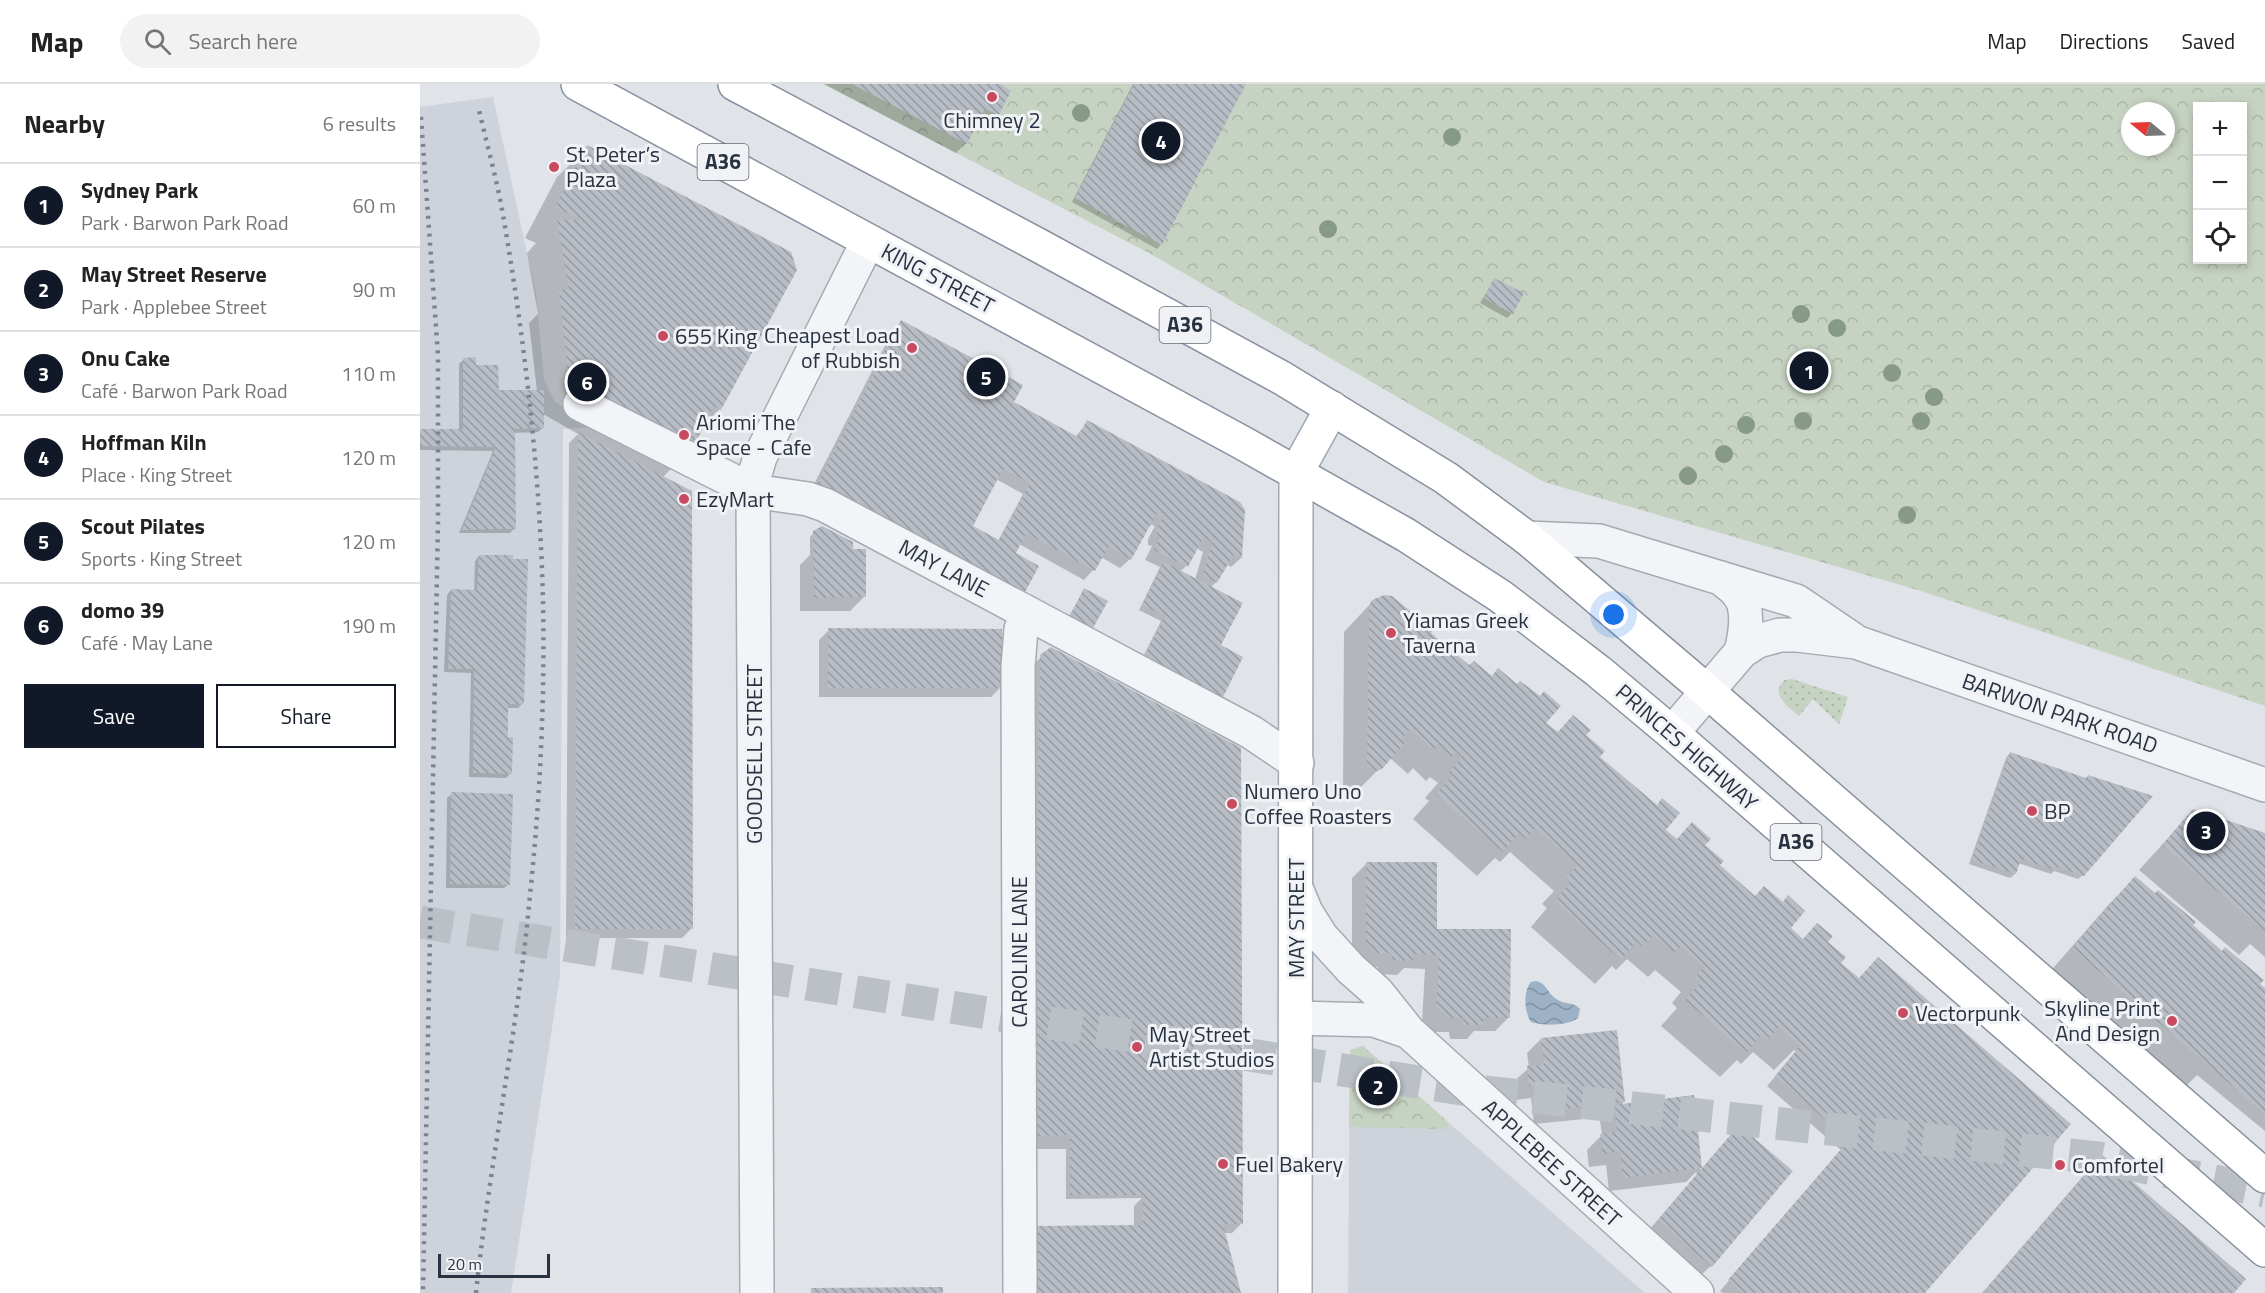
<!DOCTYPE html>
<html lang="en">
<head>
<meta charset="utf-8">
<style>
  :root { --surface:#fff; --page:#f2f2f2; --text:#222; --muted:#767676; --line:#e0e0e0; --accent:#111827 }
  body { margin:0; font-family:"Titillium Web",sans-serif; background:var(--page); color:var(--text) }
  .controls { position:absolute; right:18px; top:18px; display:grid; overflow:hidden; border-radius:0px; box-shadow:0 3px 9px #0003 }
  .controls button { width:54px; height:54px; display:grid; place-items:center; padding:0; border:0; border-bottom:2px solid var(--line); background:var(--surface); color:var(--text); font:30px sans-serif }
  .compass { position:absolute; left:1701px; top:18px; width:54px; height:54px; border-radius:50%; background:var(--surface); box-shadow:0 3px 9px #0003; rotate:289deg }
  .scale { position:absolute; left:18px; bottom:15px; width:112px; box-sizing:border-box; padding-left:6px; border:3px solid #293240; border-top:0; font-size:16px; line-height:21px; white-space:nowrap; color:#293240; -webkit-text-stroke:4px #f0f2f6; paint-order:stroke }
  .you { position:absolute; left:1194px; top:531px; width:21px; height:21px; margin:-15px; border:4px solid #fff; border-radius:50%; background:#1a73e8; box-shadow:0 0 0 9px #1a73e833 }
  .badge { display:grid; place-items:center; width:39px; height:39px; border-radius:50%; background:var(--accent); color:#fff; font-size:20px; font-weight:700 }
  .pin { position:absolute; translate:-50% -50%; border:3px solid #fff; box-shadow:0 2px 6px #0006 }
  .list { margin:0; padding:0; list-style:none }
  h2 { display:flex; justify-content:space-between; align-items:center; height:78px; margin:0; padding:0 24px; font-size:26px }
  h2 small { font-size:20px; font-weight:400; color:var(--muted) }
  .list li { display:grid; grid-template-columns:39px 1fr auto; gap:18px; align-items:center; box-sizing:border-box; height:84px; padding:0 24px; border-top:2px solid var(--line) }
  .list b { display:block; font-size:22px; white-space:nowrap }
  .list p { margin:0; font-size:20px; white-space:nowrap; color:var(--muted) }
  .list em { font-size:20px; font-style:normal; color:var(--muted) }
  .actions { display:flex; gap:12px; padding:18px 24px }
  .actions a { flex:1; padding:14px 0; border:2px solid var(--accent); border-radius:0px; text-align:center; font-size:21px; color:var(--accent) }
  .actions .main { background:var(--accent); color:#fff }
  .icon { flex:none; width:33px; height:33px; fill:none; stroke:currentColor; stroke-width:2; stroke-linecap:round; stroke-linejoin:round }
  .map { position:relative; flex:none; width:1845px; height:1209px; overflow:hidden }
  header { display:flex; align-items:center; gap:36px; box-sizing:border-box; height:84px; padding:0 30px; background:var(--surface); border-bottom:2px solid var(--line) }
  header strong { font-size:28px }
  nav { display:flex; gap:33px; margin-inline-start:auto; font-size:21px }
  .search { width:420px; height:54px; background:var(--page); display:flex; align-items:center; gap:15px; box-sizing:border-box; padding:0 21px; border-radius:33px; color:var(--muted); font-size:22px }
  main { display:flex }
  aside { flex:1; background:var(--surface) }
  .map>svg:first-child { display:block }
  .built { fill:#ced3db }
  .park { fill:url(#park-crowns); fill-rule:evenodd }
  .garden { fill:url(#garden-dots) }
  .water { fill:url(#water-waves) }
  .shadow { fill:#0003; fill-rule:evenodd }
  .building { fill:url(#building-back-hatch); fill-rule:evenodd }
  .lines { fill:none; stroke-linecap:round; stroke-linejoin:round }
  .highway-tunnel { stroke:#bbc0c7; stroke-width:33; stroke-dasharray:33 16; stroke-linecap:butt }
  .minor-casing { stroke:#a5abb3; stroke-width:36 }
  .major-casing { stroke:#a0a8b4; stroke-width:36 }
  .highway-casing { stroke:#88919f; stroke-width:36 }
  .minor { stroke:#f3f4f7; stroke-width:33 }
  .major { stroke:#fff; stroke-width:33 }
  .highway { stroke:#fff; stroke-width:33 }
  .rail { stroke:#7a8392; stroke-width:4.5; stroke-dasharray:3 6; stroke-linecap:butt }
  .tree { fill:#879987 }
  .poi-dot { fill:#c94a5e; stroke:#f0f2f6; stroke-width:2 }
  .labels { text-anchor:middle; stroke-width:6; stroke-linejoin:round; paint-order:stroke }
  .shield { fill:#f0f2f6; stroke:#656c77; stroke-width:1.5 }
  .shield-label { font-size:21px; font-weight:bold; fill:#293240 }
  .poi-label { font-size:22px; fill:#293240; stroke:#f0f2f6; text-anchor:start }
  .street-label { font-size:22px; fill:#293240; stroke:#f0f2f6 }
</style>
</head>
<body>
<header>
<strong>Map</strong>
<div class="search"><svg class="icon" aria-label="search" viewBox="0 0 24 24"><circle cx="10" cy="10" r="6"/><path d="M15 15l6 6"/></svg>Search here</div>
<nav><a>Map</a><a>Directions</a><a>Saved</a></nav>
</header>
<main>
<aside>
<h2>Nearby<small>6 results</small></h2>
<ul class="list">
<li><span class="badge">1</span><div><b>Sydney Park</b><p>Park · Barwon Park Road</p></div><em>60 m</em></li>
<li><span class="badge">2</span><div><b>May Street Reserve</b><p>Park · Applebee Street</p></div><em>90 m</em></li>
<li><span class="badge">3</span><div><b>Onu Cake</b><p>Café · Barwon Park Road</p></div><em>110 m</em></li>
<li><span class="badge">4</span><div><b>Hoffman Kiln</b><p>Place · King Street</p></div><em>120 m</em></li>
<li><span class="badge">5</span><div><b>Scout Pilates</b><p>Sports · King Street</p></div><em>120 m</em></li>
<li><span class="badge">6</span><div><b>domo 39</b><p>Café · May Lane</p></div><em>190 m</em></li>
</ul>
<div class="actions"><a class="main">Save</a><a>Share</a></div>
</aside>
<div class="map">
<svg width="1845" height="1209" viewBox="0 0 1845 1209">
  <defs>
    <pattern id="park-crowns" width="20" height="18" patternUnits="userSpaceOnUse" patternTransform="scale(1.5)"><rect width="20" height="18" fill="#c6d2c2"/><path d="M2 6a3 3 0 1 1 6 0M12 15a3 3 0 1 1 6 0" fill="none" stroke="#aab5a8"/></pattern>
    <pattern id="garden-dots" width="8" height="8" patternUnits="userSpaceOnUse" patternTransform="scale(1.5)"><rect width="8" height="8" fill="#c6d2c2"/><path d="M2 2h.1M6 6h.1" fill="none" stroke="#aab5a8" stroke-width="1.8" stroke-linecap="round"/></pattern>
    <pattern id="water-waves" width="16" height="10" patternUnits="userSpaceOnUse" patternTransform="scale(1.5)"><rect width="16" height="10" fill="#9db1c7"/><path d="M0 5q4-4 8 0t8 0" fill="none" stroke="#8091a3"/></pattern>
    <pattern id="building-back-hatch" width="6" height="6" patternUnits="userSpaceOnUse" patternTransform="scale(1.5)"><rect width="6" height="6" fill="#b8bdc5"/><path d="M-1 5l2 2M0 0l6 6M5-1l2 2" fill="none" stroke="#969aa1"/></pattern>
  </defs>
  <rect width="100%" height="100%" fill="#e0e4e9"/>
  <!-- built -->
  <path class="built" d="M 73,13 L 116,210 L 124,296 L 135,318 L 175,343 L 143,345 L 140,892 L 91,1209 L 0,1209 L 0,23 Z
    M 943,962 L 1028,1038 L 1225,1209 L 928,1209 L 930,966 Z"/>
  <!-- park -->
  <path class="park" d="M 403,0 L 1845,0 L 1845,622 L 1498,506 L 1124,398 L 729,169 ZM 1778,22 L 1822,22 L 1822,176 L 1778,176 ZM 1710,27 L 1746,27 L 1746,63 L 1710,63 Z
    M 943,962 L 1028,1038 L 1027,1045 L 929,1043 L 930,966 Z"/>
  <!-- garden -->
  <path class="garden" d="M 1372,595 L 1428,613 L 1419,640 L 1393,615 L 1379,632 C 1369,623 1348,609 1365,596 Z"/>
  <!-- water -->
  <path class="water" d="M 1116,897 C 1127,899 1128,911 1138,916 C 1146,921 1153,917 1160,925 L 1158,934 C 1147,942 1124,942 1111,938 C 1104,928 1103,907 1111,898 Z"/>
  <!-- shadow -->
  <path class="shadow" d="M 404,0 L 578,0 L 589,8 L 573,35 L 561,29 L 546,59 L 536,69 Z
    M 713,0 L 825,0 L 741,160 L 737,165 L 652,118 Z
    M 168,63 L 300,325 L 282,342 L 271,365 L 243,393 L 272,844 L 262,854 L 146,854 L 149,359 L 158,350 L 123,330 L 123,344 L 118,348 L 93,349 L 95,444 L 90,449 L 39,449 L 73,367 L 0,366 L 0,346 L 39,346 L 39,280 L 44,275 L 54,283 L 77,308 L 117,307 L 109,239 L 118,230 L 107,169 L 116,159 L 105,154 L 137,93 Z
    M 1074,196 L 1092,229 L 1087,234 L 1060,219 Z
    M 481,238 L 592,319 L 655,353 L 668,338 L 823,427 L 821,474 L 811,483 L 806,480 L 796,498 L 720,579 L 741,537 L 719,526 L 740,483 L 725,476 L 732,462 L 728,461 L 728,455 L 735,442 L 729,440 L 710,475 L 700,484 L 681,473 L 673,486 L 664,496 L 599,460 L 594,469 L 389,410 L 472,248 ZM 576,395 L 603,410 L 578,457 L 551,442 ZM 776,464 L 783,468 L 775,496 L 760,488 L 766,482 Z
    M 394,448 L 431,464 L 445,512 L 430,527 L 380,527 L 380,481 L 390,471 L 390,453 Z
    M 59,472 L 103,619 L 98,624 L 87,624 L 86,654 L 90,690 L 86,694 L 49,693 L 51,589 L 24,588 L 27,511 L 31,506 L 54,507 L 55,477 Z
    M 664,506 L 666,550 L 645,539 Z
    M 953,517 L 1009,549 L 1049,583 L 1071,593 L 1078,586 L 1124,639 L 1137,649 L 1164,652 L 1178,673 L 1244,746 L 1256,756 L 1283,761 L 1297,781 L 1382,856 L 1397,841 L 1419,879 L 1503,1209 L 1303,1209 L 1300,1207 L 1421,1066 L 1347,1002 L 1376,968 L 1374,966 L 1354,986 L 1333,968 L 1321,980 L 1317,976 L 1300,993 L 1241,942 L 1257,924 L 1252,919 L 1261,908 L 1235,886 L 1228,893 L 1207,875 L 1196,886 L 1192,882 L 1175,900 L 1111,843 L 1127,824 L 1122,820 L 1134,807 L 1090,768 L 1080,778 L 1075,774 L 1057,792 L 993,735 L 1009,717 L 1005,714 L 1018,699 L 1010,693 L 1006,697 L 993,684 L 988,690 L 970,674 L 935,709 L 931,711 L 923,707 L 924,548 Z
    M 409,546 L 581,603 L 571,613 L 399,613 L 399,556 Z
    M 621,573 L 822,1139 L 812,1149 L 804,1149 L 820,1209 L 608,1209 L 606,1153 L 714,1142 L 714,1122 L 722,1114 L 646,1115 L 646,1065 L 598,1065 L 611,583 Z
    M 1590,669 L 1663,791 L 1658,795 L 1634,787 L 1631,790 L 1598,779 L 1595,790 L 1590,794 L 1549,780 L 1586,674 Z
    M 32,710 L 89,800 L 84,804 L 26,804 L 27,714 Z
    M 1773,727 L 1845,750 L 1845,873 L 1830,860 L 1819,871 L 1719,786 Z
    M 946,780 L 1015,846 L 1089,933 L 1075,947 L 1054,947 L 1047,955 L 1030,955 L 1029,948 L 1014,948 L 1002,938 L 1005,885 L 984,884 L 977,891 L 958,890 L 958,883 L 941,882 L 932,874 L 932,794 Z
    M 1715,794 L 1845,906 L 1845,1047 L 1777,991 L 1762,1006 L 1628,890 L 1690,819 Z
    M 1196,947 L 1203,1021 L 1272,1012 L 1291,1182 L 1281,1191 L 1229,1146 L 1277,1090 L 1276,1088 L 1266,1098 L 1189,1107 L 1186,1081 L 1169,1083 L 1167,1066 L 1182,1051 L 1180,1037 L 1184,1033 L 1114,1040 L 1111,1014 L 1095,1016 L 1093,998 L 1109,984 L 1107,969 L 1121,955 Z
    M 1682,1073 L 1812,1209 L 1562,1209 L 1664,1091 Z"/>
  <!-- building -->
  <path class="building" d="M 432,0 L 580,0 L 591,7 L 579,31 L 565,25 L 547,60 Z
    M 714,0 L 826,0 L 742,161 L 655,114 Z
    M 167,61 L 371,168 L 377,186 L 301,326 L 294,322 L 272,366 L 149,298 L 139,206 L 149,205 L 137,136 L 163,136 L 135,123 Z
    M 1074,194 L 1104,209 L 1093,230 L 1064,214 Z
    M 481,236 L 603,301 L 594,318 L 658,353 L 667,336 L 820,418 L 825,426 L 822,474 L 814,470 L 797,499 L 783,491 L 792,458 L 783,454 L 768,483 L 734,466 L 740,453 L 737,451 L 737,444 L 743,433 L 737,429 L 711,476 L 688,463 L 675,487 L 606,449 L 596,469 L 619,482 L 604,510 L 397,400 ZM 583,385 L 610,399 L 579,456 L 553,442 Z
    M 56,273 L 56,281 L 78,281 L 79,306 L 124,306 L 124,344 L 95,345 L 96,445 L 42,446 L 76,363 L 0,362 L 0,345 L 43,345 L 43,274 Z
    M 158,348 L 272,407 L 273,845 L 155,845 Z
    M 402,442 L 433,458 L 433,465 L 446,465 L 446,513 L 394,514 L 393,447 Z
    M 59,471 L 93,471 L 93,475 L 108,475 L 104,620 L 88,620 L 88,653 L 93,653 L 92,690 L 53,689 L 54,585 L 28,585 L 31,505 L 57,506 Z
    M 744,478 L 823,519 L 801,561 L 823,573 L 802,615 L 723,574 L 745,532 L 722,521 Z
    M 664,504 L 688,517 L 672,546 L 649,534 Z
    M 964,511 L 972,512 L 1013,546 L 1011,549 L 1049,581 L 1054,577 L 1072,592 L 1078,584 L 1097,600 L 1100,597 L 1120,612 L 1124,607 L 1141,622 L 1126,639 L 1138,648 L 1153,631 L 1171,646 L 1166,651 L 1185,667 L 1180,673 L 1237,721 L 1242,714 L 1260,729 L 1246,746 L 1257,755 L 1272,738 L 1291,755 L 1285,761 L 1304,777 L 1300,781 L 1335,812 L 1344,802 L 1363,818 L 1368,811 L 1385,827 L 1371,844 L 1383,855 L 1397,839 L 1413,852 L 1408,858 L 1426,873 L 1421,879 L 1439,894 L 1458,873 L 1651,1040 L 1505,1209 L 1323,1209 L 1308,1196 L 1429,1056 L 1355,992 L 1380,962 L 1359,943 L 1347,956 L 1341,951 L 1326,969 L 1265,916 L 1281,898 L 1275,893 L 1284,883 L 1261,862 L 1254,869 L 1233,851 L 1222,862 L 1217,857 L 1201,876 L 1135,817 L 1150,798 L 1146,795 L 1158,781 L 1115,744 L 1106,755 L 1099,749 L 1083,768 L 1016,710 L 1033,691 L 1029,688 L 1042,673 L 1036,668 L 1032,673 L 1018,660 L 1014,666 L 990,645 L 981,656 L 985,659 L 962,685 L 957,687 L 947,682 L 949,522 L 952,516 Z
    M 408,544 L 582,545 L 583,604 L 408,604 Z
    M 631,563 L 821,664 L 823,1140 L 803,1140 L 821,1209 L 618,1209 L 615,1142 L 723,1141 L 723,1111 L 736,1111 L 650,1111 L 650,1051 L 612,1052 L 620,571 Z
    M 1590,668 L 1666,694 L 1668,691 L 1733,712 L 1664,792 L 1638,783 L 1637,787 L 1601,775 L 1596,790 L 1552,776 Z
    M 31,708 L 93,710 L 90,801 L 30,800 Z
    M 1773,725 L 1845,749 L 1845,847 L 1742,761 Z
    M 946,778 L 1017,778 L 1017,845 L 1091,845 L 1090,934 L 1063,934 L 1063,941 L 1043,941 L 1043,934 L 1029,934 L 1016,923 L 1019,871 L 993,870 L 993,877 L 972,876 L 972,869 L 956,869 L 946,860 Z
    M 1715,792 L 1735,809 L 1738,806 L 1776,838 L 1773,841 L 1802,867 L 1805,863 L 1844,896 L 1840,900 L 1845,904 L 1845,1030 L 1652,864 Z
    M 1197,946 L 1205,1018 L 1127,1027 L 1124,1001 L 1109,1002 L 1107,982 L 1124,981 L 1121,954 Z
    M 1274,1011 L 1282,1084 L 1319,1041 L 1373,1087 L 1292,1183 L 1238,1136 L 1282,1084 L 1203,1094 L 1200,1067 L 1183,1070 L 1180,1050 L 1197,1048 L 1194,1021 Z
    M 1682,1071 L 1826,1195 L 1814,1209 L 1575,1209 L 1568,1203 Z
    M 523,1203 L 523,1209 L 391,1209 L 391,1204 Z"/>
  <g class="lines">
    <!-- highway-tunnel -->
    <path class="highway-tunnel" d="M 0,838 L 1048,1006 L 1678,1074 L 1845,1107"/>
    <defs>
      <path id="minor" d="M 160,320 L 333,407 L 388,415 L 405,421 L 831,648 L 877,679
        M 1107,454 L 1179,457 L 1376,517 L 1432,555
        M 1301,494 C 1306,499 1315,504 1319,511 C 1330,525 1325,552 1321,568
        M 1252,649 L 1321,568 L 1338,557 L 1360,551 L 1377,551 L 1436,558 L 1845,701
        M 876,804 L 886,828 L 901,852 L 931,885 L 957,908 L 989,948 L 1277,1209
        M 876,934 L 954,936 L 989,948
        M 337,1209 L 333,407 L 335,390 L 340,373 L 448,157
        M 600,1209 L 598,583 L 601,545 L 608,529"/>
      <path id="major" d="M 875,1209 L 876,389 L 912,324"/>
      <path id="highway" d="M 158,0 L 821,358 L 986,451 L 1080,512 L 1178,587 L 1252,649 L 1845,1166
        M 315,0 L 616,160 L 862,294 L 1026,394 L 1107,454 L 1288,608 L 1845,1092"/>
    </defs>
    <!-- minor casing -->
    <use href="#minor" class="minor-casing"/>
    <!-- major casing -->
    <use href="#major" class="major-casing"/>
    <!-- highway casing -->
    <use href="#highway" class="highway-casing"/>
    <!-- minor -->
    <use href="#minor" class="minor"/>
    <!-- major -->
    <use href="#major" class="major"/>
    <!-- highway -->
    <use href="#highway" class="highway"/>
    <!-- rail -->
    <path class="rail" d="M 1,33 L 18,271 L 18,438 L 3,1209
      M 56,1209 C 70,1076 98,945 110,811 C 120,715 125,616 123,518 C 120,389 105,258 83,131 C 77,96 67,61 59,26"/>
  </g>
  <!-- trees -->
  <g class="tree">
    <circle cx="661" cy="29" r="9"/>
    <circle cx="1032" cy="53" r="9"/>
    <circle cx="908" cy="145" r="9"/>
    <circle cx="1381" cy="230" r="9"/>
    <circle cx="1417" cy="244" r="9"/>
    <circle cx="1472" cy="289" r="9"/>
    <circle cx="1514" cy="313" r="9"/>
    <circle cx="1383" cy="337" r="9"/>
    <circle cx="1501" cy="337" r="9"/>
    <circle cx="1326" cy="341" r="9"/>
    <circle cx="1304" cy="370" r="9"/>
    <circle cx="1268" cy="392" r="9"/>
    <circle cx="1487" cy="431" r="9"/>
  </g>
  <!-- markers -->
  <g class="poi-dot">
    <circle cx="572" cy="13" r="6"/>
    <circle cx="134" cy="83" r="6"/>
    <circle cx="243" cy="252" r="6"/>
    <circle cx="492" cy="264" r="6"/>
    <circle cx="264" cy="351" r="6"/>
    <circle cx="264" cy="415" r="6"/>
    <circle cx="971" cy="549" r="6"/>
    <circle cx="812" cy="720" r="6"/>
    <circle cx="1612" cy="727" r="6"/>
    <circle cx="1483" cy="929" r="6"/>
    <circle cx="1752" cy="937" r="6"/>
    <circle cx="717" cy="963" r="6"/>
    <circle cx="803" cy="1080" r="6"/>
    <circle cx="1640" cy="1081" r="6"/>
  </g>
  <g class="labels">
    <!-- shield labels -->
    <g class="shield">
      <rect x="277.5" y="60" width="51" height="36" rx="4.5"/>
      <rect x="739.5" y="223" width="51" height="36" rx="4.5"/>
      <rect x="1350.5" y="740" width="51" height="36" rx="4.5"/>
    </g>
    <g class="shield-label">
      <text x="303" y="85">A36</text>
      <text x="765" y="248">A36</text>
      <text x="1376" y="765">A36</text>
    </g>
    <!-- poi labels -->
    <g class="poi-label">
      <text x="572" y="44" text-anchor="middle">Chimney 2</text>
      <text x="146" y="78">St. Peter’s<tspan x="146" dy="25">Plaza</tspan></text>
      <text x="480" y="259" text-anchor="end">Cheapest Load<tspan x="480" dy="25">of Rubbish</tspan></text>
      <text x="255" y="260">655 King</text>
      <text x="276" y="346">Ariomi The<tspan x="276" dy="25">Space - Cafe</tspan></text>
      <text x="276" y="423">EzyMart</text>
      <text x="983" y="544">Yiamas Greek<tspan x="983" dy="25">Taverna</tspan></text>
      <text x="824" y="715">Numero Uno<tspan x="824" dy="25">Coffee Roasters</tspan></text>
      <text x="1624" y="735">BP</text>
      <text x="1740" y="932" text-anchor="end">Skyline Print<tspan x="1740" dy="25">And Design</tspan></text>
      <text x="1495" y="937">Vectorpunk</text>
      <text x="729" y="958">May Street<tspan x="729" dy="25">Artist Studios</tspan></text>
      <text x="815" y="1088">Fuel Bakery</text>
      <text x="1652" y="1089">Comfortel</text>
    </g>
    <!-- street labels -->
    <g class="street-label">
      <text transform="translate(518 194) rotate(28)" y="8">KING STREET</text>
      <text transform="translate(524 484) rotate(28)" y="8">MAY LANE</text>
      <text transform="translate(1640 629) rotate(19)" y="8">BARWON PARK ROAD</text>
      <text transform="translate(1267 663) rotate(41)" y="8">PRINCES HIGHWAY</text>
      <text transform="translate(334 670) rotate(-90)" y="8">GOODSELL STREET</text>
      <text transform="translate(876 834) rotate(-90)" y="8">MAY STREET</text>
      <text transform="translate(599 868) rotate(-90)" y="8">CAROLINE LANE</text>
      <text transform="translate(1132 1079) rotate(42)" y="8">APPLEBEE STREET</text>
    </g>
  </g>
</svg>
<div class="controls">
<button>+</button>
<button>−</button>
<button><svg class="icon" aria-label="locate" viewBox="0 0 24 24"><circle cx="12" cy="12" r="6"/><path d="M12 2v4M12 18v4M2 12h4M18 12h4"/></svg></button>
</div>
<svg class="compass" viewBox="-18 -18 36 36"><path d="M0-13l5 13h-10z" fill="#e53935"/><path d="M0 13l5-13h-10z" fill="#767676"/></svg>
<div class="scale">20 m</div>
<div class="you"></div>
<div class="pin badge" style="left:1389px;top:287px">1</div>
<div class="pin badge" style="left:958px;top:1002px">2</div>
<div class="pin badge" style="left:1786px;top:747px">3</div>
<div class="pin badge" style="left:741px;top:57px">4</div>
<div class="pin badge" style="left:566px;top:293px">5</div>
<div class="pin badge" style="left:167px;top:298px">6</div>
</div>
</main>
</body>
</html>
